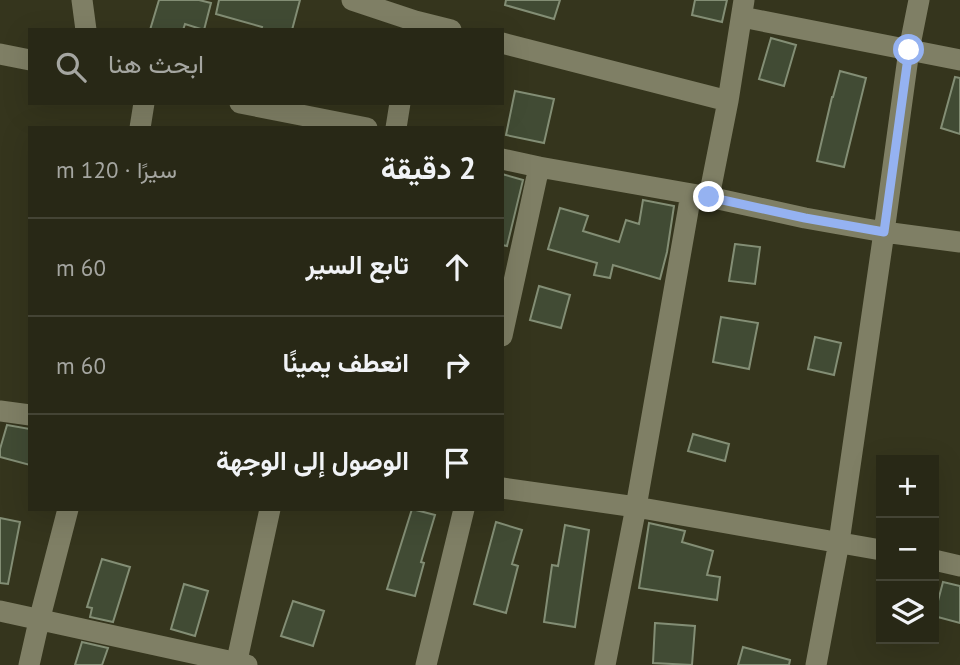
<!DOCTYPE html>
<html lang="ar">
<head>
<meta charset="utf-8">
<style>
  :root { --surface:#282816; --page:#343423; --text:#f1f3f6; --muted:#a5a6a1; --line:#444435 }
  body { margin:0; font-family:"PT Sans",Vazirmatn,sans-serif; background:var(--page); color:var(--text); direction:rtl }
  .controls { position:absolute; right:21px; bottom:21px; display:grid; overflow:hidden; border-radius:0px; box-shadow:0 7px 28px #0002 }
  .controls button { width:63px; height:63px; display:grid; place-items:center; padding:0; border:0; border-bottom:2px solid var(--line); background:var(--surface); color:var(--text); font:35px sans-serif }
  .stop { position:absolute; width:21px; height:21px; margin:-16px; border:5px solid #95b2f1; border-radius:50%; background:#fff }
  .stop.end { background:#95b2f1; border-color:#fff; box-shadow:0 2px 7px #0008 }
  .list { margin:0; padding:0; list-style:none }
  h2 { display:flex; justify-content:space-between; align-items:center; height:91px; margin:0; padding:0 28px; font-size:30px }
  h2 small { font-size:23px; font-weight:400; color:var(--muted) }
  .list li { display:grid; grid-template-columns:46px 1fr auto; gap:21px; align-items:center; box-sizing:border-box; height:98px; padding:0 28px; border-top:2px solid var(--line) }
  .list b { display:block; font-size:26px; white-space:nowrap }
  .list em { font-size:23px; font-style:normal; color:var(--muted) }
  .icon { flex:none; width:38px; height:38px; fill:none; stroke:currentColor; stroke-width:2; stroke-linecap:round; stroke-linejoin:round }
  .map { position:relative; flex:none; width:960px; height:665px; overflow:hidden; direction:ltr }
  .search { position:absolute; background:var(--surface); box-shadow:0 7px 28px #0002; left:28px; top:28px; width:476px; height:77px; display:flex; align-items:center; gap:18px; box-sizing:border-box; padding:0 24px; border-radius:0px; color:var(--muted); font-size:26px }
  .panel { position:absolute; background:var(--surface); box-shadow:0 7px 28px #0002; left:28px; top:126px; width:476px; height:385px; border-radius:0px; direction:rtl }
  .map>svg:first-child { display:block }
  .building { fill:#414b34; stroke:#838e75; stroke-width:2 }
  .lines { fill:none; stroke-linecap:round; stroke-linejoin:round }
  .minor { stroke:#7f7f65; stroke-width:21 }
  .route { stroke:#95b2f1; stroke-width:9 }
</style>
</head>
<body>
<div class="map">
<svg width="960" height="665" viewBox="0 0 960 665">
  <rect width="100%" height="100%" fill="#35351d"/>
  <!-- building -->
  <path class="building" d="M 159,0 L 199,0 L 211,3 L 204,30 L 185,24 L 183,30 L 150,30 Z
    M 219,0 L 300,0 L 292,30 L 261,30 L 262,27 L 216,14 Z
    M 506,0 L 560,0 L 554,19 L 505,5 Z
    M 695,0 L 727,0 L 722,22 L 692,15 Z
    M 771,38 L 796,45 L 784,86 L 759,79 Z
    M 840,71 L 866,78 L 844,167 L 817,161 L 832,97 L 833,97 Z
    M 955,77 L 960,78 L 960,134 L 941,128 Z
    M 515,91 L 554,99 L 544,143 L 506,135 Z
    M 502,174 L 523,180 L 507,246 L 502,245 Z
    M 643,200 L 674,206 L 667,252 L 660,279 L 613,265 L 610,278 L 594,275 L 597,263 L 548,249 L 560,208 L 588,216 L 583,231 L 619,242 L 626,220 L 639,224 Z
    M 735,244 L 760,247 L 755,284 L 729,281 Z
    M 539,286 L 570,295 L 561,328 L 530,320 Z
    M 721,317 L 758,323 L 749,369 L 713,362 Z
    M 815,337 L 841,343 L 834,375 L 808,369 Z
    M 7,425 L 30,429 L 30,465 L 0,457 L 0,449 Z
    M 693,434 L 729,444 L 725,461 L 688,451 Z
    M 412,509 L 435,515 L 421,562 L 424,563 L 415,596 L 387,589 Z
    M 0,518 L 20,522 L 8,584 L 0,583 Z
    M 496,522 L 522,530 L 512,564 L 518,566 L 506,613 L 474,604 Z
    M 649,523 L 685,531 L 682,542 L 713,551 L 707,575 L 720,577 L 717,600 L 639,588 Z
    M 565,525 L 589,530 L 575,627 L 544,622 L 552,565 L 558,566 Z
    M 102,559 L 130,567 L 113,622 L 90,617 L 92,608 L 87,607 Z
    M 943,582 L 960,586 L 960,623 L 934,616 Z
    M 184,584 L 208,591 L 195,636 L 171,629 Z
    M 293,601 L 324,611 L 313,646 L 281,636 Z
    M 655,623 L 695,626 L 692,665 L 653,663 Z
    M 82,642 L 108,648 L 102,665 L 75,665 Z
    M 743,647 L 790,660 L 789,665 L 738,665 Z"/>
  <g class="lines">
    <!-- minor -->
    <path class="minor" d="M 82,0 L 86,30
      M 352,0 L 415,21 L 451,30
      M 742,17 L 960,60
      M 502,43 L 728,101
      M 0,54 L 30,60
      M 240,103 L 367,128
      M 140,128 L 144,103
      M 396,128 L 400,103
      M 502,159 L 539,167 L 709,197 L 805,218 L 884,232 L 960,242
      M 709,197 L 728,101 L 744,0
      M 502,336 L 539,167
      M 0,411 L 30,415
      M 502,488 L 636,507 L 881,550
      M 934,560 L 960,566
      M 0,611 L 247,665
      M 29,665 L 39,621 L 68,509
      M 236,665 L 270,509
      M 426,665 L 464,509
      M 605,665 L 636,507 L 691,194
      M 816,665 L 839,542 L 884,232 L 909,50 L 919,0"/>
  </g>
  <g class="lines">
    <!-- route -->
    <path class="route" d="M 709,197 L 805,218 L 884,232 L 909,50"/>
  </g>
</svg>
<div class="controls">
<button>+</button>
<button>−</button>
<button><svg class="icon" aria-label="layers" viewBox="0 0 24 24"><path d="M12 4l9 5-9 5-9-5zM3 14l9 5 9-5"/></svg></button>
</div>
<div class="stop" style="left:909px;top:50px"></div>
<div class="stop end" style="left:709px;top:197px"></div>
<div class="search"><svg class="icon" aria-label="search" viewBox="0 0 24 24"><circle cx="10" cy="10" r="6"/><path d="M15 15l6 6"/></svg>ابحث هنا</div>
<section class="panel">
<h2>2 دقيقة<small>سيرًا · 120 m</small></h2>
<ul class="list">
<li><svg class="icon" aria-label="ahead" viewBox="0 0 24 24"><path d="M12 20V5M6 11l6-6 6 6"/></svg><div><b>تابع السير</b></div><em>60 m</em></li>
<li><svg class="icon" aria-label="right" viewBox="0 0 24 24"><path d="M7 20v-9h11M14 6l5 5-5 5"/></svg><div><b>انعطف يمينًا</b></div><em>60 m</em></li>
<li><svg class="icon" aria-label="arrive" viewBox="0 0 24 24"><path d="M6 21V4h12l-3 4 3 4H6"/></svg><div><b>الوصول إلى الوجهة</b></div></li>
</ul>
</section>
</div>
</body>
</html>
